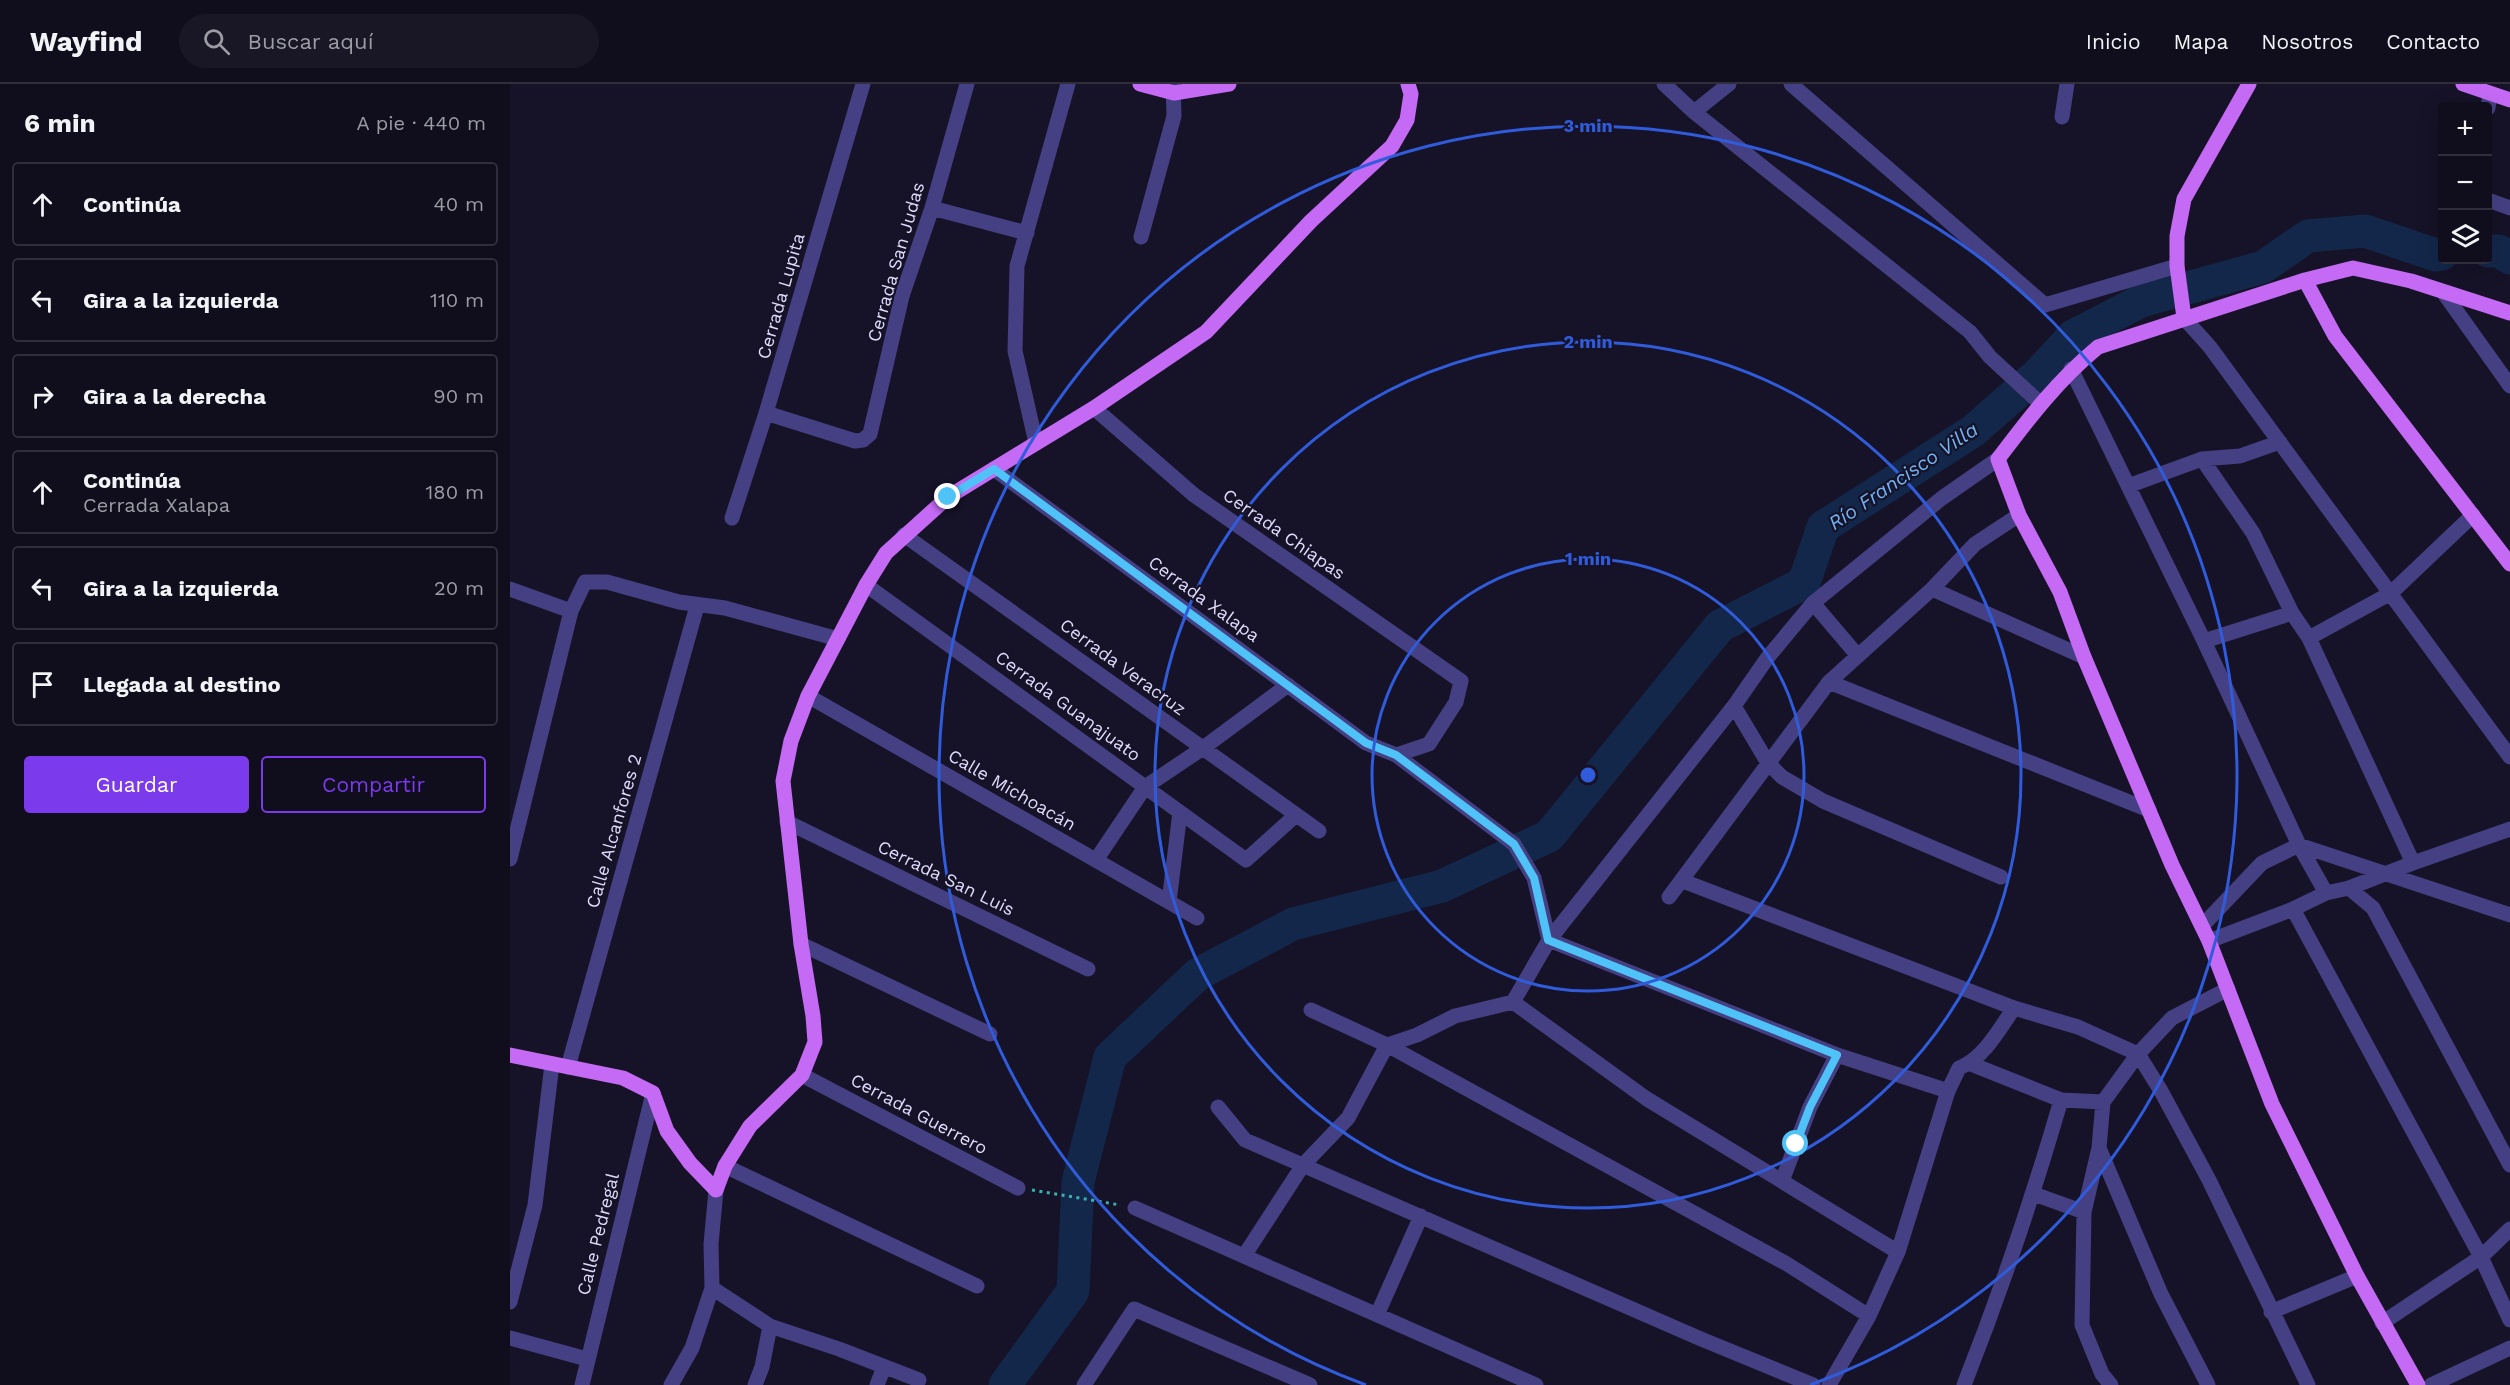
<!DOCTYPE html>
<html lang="es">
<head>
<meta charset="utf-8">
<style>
  :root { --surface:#100e1d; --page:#191726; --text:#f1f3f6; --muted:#9c9ca4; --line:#302e3b; --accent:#7c3aed }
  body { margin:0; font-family:"Work Sans",sans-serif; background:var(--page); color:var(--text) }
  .controls { position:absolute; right:18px; top:18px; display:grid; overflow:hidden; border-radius:6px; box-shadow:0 6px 24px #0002 }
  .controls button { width:54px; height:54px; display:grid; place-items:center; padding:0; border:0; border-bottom:2px solid var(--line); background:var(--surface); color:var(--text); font:30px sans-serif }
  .stop { position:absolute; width:18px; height:18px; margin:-14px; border:4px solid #4fc3f7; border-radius:50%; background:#fff }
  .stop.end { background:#4fc3f7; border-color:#fff; box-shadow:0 2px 6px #0008 }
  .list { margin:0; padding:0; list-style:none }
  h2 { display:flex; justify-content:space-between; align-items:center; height:78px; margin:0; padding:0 24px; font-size:26px }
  h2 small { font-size:20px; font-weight:400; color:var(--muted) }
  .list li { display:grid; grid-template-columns:39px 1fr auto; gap:18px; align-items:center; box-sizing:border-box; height:84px; margin:0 12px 12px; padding:0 12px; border:2px solid var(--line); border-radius:6px }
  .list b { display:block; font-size:22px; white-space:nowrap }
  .list p { margin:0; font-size:20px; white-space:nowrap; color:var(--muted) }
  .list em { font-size:20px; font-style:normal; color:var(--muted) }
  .actions { display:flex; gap:12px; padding:18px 24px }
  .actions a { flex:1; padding:14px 0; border:2px solid var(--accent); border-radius:6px; text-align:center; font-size:21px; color:var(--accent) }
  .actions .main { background:var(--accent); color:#fff }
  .icon { flex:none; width:33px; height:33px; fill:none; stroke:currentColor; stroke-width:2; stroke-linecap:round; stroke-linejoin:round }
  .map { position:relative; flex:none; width:2000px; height:1301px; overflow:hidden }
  header { display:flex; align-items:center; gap:36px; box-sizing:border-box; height:84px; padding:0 30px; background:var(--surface); border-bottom:2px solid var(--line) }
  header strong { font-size:28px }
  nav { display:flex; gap:33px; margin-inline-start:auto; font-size:21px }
  .search { width:420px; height:54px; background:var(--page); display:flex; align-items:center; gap:15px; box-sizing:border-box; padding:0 21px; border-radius:33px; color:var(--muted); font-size:22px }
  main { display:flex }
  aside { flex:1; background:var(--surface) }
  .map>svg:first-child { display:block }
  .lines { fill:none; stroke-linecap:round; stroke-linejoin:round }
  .river { stroke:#13274a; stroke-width:33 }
  .path { stroke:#39b2ad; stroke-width:3; stroke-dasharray:3 4.5; stroke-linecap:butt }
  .minor { stroke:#444083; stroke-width:15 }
  .major { stroke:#c46af4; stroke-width:15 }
  .route { stroke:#4fc3f7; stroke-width:8 }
  .ring { fill:none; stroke:#305cdc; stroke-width:3 }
  .labels { text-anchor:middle; stroke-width:4.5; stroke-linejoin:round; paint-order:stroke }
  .street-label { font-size:18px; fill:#dfdbfc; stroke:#161227 }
  .water-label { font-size:20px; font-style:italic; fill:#70b4f5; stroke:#161227 }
  .centre { fill:#305cdc; stroke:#161227; stroke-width:3 }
  .ring-label { font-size:18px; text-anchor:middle; font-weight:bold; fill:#305cdc; stroke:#161227; stroke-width:4.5; stroke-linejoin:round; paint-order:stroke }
</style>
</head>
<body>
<header>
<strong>Wayfind</strong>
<div class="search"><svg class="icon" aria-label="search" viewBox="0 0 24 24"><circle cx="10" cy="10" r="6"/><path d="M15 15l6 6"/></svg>Buscar aquí</div>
<nav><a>Inicio</a><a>Mapa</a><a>Nosotros</a><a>Contacto</a></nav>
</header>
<main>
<aside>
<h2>6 min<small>A pie · 440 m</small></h2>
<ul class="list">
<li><svg class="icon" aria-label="ahead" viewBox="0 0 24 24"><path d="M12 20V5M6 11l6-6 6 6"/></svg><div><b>Continúa</b></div><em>40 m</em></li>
<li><svg class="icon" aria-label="left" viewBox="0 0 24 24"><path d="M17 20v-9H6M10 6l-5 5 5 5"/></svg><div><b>Gira a la izquierda</b></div><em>110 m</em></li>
<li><svg class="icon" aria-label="right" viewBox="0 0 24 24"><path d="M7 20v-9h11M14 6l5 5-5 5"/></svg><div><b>Gira a la derecha</b></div><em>90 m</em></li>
<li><svg class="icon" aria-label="ahead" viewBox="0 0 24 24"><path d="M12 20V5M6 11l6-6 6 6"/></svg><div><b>Continúa</b><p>Cerrada Xalapa</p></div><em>180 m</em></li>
<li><svg class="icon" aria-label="left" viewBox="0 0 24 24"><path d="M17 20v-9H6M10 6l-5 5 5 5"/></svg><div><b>Gira a la izquierda</b></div><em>20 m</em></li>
<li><svg class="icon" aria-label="arrive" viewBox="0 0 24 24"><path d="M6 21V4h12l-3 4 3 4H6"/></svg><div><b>Llegada al destino</b></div></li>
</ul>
<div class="actions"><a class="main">Guardar</a><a>Compartir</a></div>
</aside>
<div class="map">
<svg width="2000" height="1301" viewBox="0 0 2000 1301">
  <rect width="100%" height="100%" fill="#161227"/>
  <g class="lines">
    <!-- river -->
    <path class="river" d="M 1978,167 L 1989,167 L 2000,174
      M 495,1301 L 563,1207 L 568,1098 L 600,973 L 688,890 L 783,840 L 932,802 L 1039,752 L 1210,542 L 1294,499 L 1313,443 L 1463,347 L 1528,290 L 1563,252 L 1631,217 L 1753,183 L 1798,152 L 1855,147 L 1926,171 L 1932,170"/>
    <!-- path -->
    <path class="path" d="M 522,1106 L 610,1121"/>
    <!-- minor -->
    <path class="minor" d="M 1154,0 L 1184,28 L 1460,248 L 1480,273 L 1530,319
      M 1281,0 L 1535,221 L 1667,182
      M 1978,24 L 1980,10
      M 1184,28 L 1219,0
      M 1552,33 L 1557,0
      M 1978,116 L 2000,124
      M 422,124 L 517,149
      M 631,153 L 664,32 L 663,0
      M 1933,208 L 2000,302
      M 1674,234 L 1700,263 L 2000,673
      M 1561,285 L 1694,557 L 1789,761 L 1816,809
      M 584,324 L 684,411 L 951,597 L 946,618 L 919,660 L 886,671
      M 256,329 L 345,357 L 353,356 L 360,350 L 392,212 L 422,124 L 457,0
      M 526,359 L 505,267 L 507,182 L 558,0
      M 1692,375 L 1743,449 L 1782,529 L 1799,554 L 1903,779
      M 484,385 L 856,659 L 886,671 L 1004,760 L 1024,794 L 1039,856 L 1327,971 L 1438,1007
      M 1618,402 L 1692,375 L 1730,372 L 1770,358
      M 222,434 L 256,329 L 353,0
      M 394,451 L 809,747
      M 356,501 L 736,776 L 786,731
      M 0,505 L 61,527
      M 1422,505 L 1574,573
      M 1303,519 L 1348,572
      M 1799,554 L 1881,509 L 1963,431
      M 1694,557 L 1782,529
      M 1319,598 L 1639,726
      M 298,612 L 687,834
      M 1224,622 L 1258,679 L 1272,693 L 1313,717 L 1491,793
      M 277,738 L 578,885
      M 0,775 L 61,527 L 75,498 L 97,498 L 169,518 L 215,524 L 328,555
      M 586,776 L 635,703 L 693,664 L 778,601
      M 1173,797 L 1504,924 L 1568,943 L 1628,970 L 1651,1007 L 1699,1096 L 1798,1301
      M 1839,804 L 1863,824 L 2000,1081
      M 1159,813 L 1319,598 L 1422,505 L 1465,460 L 1509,431
      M 659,818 L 670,728
      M 1783,825 L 1971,1173 L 2000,1236
      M 1692,842 L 1752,779 L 1789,761 L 2000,831
      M 1699,857 L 1783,825 L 1816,809 L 1839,804 L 1903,779 L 2000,745
      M 291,860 L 480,950
      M 1003,918 L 1137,1015 L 1388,1168
      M 801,926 L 877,961 L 1277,1180 L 1359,1232
      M 1461,980 L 1551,1016 L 1593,1018
      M 58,983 L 187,522
      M 292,991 L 508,1104
      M 708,1023 L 735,1056 L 1191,1255 L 1303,1301
      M 1589,1064 L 1651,1210 L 1698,1301
      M 215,1082 L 467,1202
      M 1272,1097 L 1300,1023 L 1327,971
      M 1524,1110 L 1574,1128
      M 625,1124 L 1026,1301
      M 734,1172 L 793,1081 L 838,1034 L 877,961 L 907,951 L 945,932 L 1003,918 L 1039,856 L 1224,622 L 1258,573 L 1303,519 L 1432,414 L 1488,375
      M 202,1204 L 260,1242 L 329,1265 L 409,1296
      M 0,1218 L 25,1121 L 42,980
      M 1761,1228 L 1847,1192
      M 867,1231 L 911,1132
      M 1872,1239 L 1971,1173 L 2000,1145
      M 0,1254 L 77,1275
      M 72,1301 L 143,1009
      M 161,1301 L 182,1264 L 202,1204 L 201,1160 L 206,1106
      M 245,1301 L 252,1283 L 260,1242
      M 367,1301 L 374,1283
      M 574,1301 L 624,1225 L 800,1301
      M 1319,1301 L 1359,1232 L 1388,1168 L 1438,1007 L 1449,984 C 1473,975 1489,946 1504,924
      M 1454,1301 C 1491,1207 1523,1113 1551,1016
      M 1601,1301 L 1592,1290 L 1572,1241 L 1574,1128 L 1589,1064 L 1593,1018 L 1628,970 L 1662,934 L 1718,905
      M 1921,1301 L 2000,1264"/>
    <!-- major -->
    <path class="major" d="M 630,0 L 664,9 L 719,0
      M 1953,0 L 2000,16
      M 1795,196 L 1825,252 L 2000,480
      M 1674,234 L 1667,182 L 1667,152 L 1674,115 L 1739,0
      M 0,971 L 113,994 L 143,1009 L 157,1047 L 180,1079 L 206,1106 L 215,1082 L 240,1042 L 292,991 L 305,958 L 303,932 L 291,860 L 273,697 L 281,657 L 298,612 L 356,501 L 376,469 L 438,413 L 584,324 L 696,248 L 801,137 L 882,62 L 897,36 L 901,10 L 898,0
      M 1908,1301 L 1847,1192 L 1762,1020 L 1699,857 L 1662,781 L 1574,573 L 1550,508 L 1509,431 L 1488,375 C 1519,334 1548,296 1588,263 L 1795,196 L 1843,184 L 1901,197 L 2000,229"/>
  </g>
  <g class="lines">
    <!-- route -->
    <path class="route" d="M 438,413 L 484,385 L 856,659 L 886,671 L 1004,760 L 1024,794 L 1038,856 L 1327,971 L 1300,1023 L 1286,1060"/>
  </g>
  <!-- distance rings -->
  <g class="ring">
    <circle cx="1078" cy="691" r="216"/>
    <circle cx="1078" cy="691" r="433"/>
    <path d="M856 1301A649 649 0 1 1 1300 1301"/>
  </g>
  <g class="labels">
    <!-- street labels -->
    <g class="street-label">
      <text transform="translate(386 178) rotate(-74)" y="6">Cerrada San Judas</text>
      <text transform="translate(271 212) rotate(-74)" y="6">Cerrada Lupita</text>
      <text transform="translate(774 450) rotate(35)" y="6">Cerrada Chiapas</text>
      <text transform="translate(694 515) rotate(36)" y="6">Cerrada Xalapa</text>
      <text transform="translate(613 583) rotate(36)" y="6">Cerrada Veracruz</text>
      <text transform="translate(558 622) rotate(36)" y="6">Cerrada Guanajuato</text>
      <text transform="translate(502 706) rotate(30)" y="6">Calle Michoacán</text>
      <text transform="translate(104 747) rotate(-74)" y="6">Calle Alcanfores 2</text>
      <text transform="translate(436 794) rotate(26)" y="6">Cerrada San Luis</text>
      <text transform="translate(409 1030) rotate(28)" y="6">Cerrada Guerrero</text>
      <text transform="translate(88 1150) rotate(-76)" y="6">Calle Pedregal</text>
    </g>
    <!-- water labels -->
    <g class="water-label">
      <text transform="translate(1393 392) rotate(-34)" y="7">Río Francisco Villa</text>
    </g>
  </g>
  <circle cx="1078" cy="691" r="9" class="centre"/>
  <g class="ring-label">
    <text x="1078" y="48">3 min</text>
    <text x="1078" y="264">2 min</text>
    <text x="1078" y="481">1 min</text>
  </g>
</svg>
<div class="controls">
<button>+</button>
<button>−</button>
<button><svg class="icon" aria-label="layers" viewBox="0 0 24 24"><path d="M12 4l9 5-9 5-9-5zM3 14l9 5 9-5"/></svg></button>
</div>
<div class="stop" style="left:1286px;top:1060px"></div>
<div class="stop end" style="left:438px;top:413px"></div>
</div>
</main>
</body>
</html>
